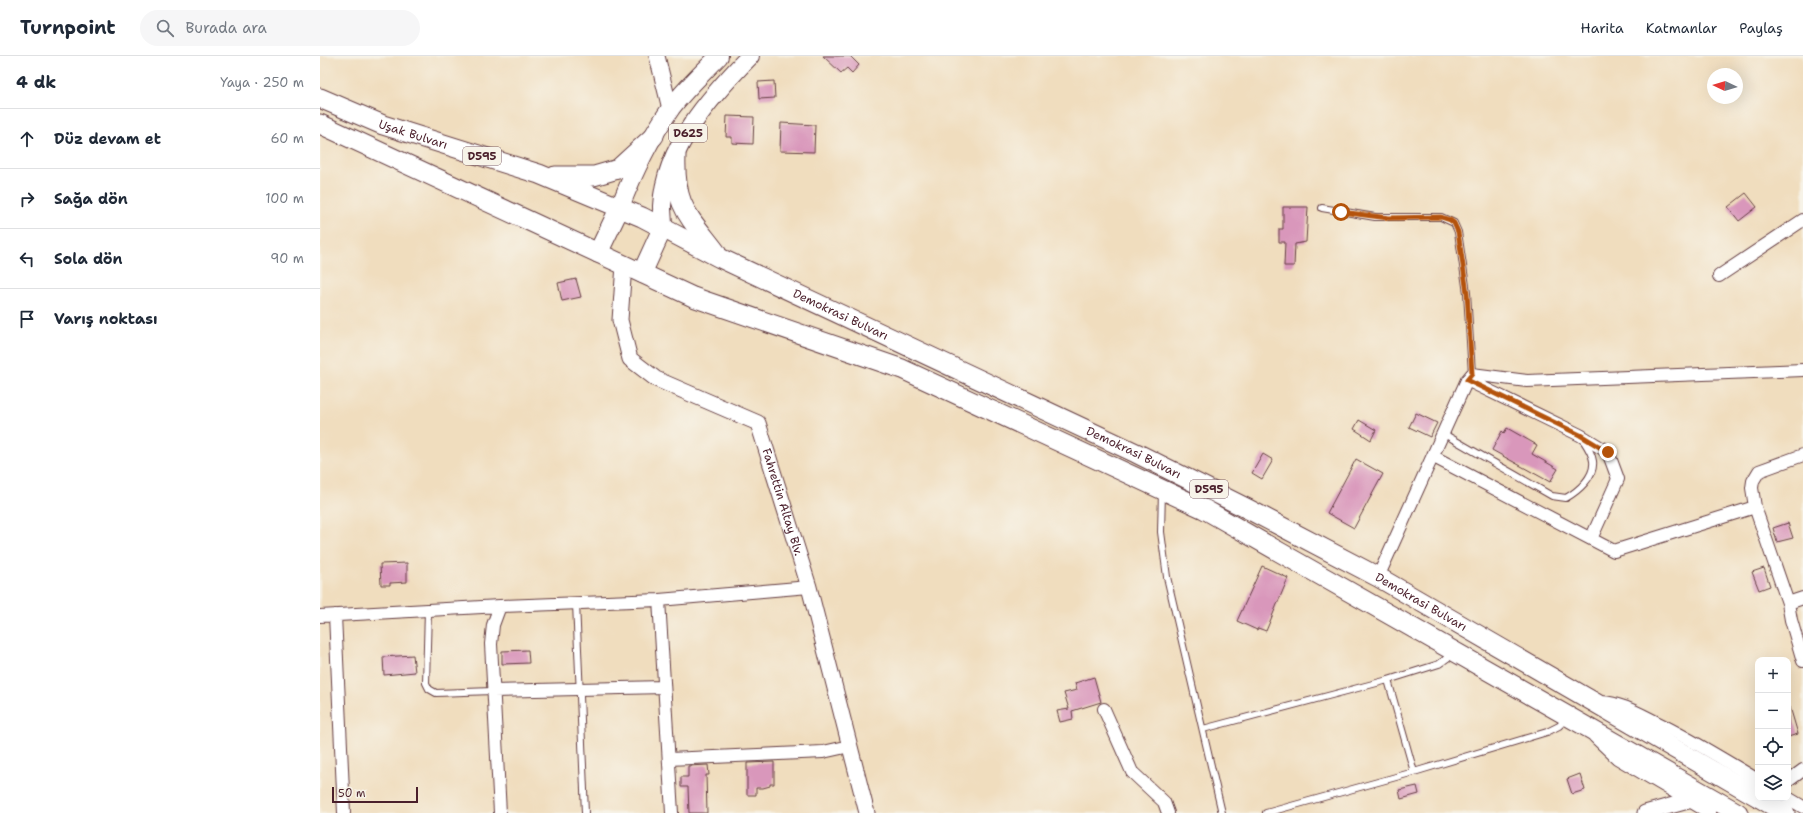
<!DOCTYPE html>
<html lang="tr">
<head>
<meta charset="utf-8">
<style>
  :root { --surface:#fff; --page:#f6f6f7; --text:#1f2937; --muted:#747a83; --line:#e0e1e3 }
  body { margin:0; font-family:"Shantell Sans",sans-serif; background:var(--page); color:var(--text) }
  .controls { position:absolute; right:12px; bottom:12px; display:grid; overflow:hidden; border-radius:8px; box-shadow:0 4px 16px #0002 }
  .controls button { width:36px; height:36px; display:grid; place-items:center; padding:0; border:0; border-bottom:1px solid var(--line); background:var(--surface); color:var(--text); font:20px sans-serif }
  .compass { position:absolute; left:1387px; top:12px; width:36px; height:36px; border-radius:50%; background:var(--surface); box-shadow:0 4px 16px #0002; rotate:274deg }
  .scale { position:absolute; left:12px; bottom:10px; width:86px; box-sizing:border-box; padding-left:4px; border:2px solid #4a1f2b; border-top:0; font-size:11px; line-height:14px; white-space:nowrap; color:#4a1f2b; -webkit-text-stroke:3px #f7f3e8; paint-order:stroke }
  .stop { position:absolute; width:12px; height:12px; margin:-9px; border:3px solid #b45309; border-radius:50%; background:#fff }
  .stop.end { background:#b45309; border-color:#fff; box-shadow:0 1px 4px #0008 }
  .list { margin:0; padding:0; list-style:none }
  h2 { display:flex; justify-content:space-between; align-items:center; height:52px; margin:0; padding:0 16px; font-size:17px }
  h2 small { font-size:13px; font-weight:400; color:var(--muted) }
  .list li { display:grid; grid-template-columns:26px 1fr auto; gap:12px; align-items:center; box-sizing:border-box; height:60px; padding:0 16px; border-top:1px solid var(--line) }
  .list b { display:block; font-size:15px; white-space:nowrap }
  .list em { font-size:13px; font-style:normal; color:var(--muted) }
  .icon { flex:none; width:22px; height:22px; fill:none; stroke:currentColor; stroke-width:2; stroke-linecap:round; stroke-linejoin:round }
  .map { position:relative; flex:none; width:1483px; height:757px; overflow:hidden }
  header { display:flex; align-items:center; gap:24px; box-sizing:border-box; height:56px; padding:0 20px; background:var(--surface); border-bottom:1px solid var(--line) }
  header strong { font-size:19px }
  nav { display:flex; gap:22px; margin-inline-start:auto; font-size:14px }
  .search { width:280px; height:36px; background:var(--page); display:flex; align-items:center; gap:10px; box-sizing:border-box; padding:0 14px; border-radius:22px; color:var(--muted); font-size:15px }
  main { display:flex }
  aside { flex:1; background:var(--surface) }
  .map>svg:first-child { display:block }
  .building { fill:#d997bb }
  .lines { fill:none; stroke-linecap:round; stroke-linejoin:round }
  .service-casing { stroke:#633c41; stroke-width:8 }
  .minor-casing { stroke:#633c41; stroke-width:14 }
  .tertiary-casing { stroke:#633c41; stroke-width:17 }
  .primary-casing { stroke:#633c41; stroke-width:20 }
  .trunk-casing { stroke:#633c41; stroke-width:21 }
  .service { stroke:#fff; stroke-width:6 }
  .minor { stroke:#fff; stroke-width:12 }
  .tertiary { stroke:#fff; stroke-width:15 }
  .primary { stroke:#fff; stroke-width:18 }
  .trunk { stroke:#fff; stroke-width:19 }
  .route { stroke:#b45309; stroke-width:5 }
  .labels { text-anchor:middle; stroke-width:3; stroke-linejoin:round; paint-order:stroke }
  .shield { fill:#f7f3e8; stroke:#7e5f64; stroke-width:1 }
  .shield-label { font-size:11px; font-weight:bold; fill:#4a1f2b }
  .street-label { font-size:12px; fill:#4a1f2b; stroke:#f7f3e8 }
</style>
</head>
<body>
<header>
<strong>Turnpoint</strong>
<div class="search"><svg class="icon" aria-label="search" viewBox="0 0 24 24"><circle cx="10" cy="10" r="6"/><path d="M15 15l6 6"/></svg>Burada ara</div>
<nav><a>Harita</a><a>Katmanlar</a><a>Paylaş</a></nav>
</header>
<main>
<aside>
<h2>4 dk<small>Yaya · 250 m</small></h2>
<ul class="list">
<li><svg class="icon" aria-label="ahead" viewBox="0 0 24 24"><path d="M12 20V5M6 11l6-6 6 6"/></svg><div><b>Düz devam et</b></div><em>60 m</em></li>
<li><svg class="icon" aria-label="right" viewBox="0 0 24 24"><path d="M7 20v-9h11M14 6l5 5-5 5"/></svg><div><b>Sağa dön</b></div><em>100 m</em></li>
<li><svg class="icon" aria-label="left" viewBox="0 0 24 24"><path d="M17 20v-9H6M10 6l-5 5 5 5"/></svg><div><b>Sola dön</b></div><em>90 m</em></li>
<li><svg class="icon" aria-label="arrive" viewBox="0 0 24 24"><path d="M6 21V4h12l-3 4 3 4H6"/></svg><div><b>Varış noktası</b></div></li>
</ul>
</aside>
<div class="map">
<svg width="1483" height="757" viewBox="0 0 1483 757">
  <rect width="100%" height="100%" fill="#f7f3e8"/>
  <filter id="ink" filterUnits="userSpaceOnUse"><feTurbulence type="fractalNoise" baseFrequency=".025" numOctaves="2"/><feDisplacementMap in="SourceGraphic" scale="8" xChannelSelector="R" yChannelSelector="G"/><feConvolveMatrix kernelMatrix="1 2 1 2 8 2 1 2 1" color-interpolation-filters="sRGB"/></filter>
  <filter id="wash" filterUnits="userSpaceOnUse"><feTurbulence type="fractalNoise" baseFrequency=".012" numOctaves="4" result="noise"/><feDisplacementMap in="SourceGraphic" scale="16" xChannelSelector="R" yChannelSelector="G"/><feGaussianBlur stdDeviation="0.9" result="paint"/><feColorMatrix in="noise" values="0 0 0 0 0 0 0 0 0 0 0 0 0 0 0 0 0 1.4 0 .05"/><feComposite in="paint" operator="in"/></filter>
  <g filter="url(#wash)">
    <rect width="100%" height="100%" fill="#f0ddbe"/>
    <g id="blocks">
      <!-- building -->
      <path class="building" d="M 503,0 L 530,0 L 539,9 L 532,17 L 527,12 L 521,17 Z
        M 454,25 L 455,42 L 439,43 L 438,26 Z
        M 407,60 L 434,61 L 433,88 L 412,87 L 412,81 L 406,81 Z
        M 461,67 L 495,69 L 494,96 L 460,95 Z
        M 1426,137 L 1437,151 L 1419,165 L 1408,151 Z
        M 963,151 L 988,151 L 986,186 L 975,188 L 974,210 L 964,210 L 965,186 L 959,186 L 959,173 L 963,173 Z
        M 256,223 L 261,241 L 242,245 L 238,227 Z
        M 1096,357 L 1117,367 L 1110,381 L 1089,371 Z
        M 1039,364 L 1056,374 L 1051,384 L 1034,373 Z
        M 1187,372 L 1217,389 L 1212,398 L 1238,413 L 1230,426 L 1172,394 L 1182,375 L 1184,377 Z
        M 943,398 L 953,404 L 942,423 L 932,417 Z
        M 1036,403 L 1063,418 L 1034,472 L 1007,457 Z
        M 1468,467 L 1473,482 L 1457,486 L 1453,472 Z
        M 87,507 L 87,526 L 70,527 L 70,529 L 61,529 L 60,508 Z
        M 942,510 L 968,522 L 946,575 L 938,572 L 937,574 L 917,565 Z
        M 1444,512 L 1450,530 L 1439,534 L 1432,516 Z
        M 208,594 L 209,607 L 182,608 L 182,595 Z
        M 93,599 L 95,616 L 64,619 L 63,601 Z
        M 774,621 L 781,646 L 752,655 L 753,663 L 740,666 L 737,655 L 749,653 L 744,637 L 757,634 L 755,627 Z
        M 1470,651 L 1478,678 L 1468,681 L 1468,652 Z
        M 454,706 L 454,728 L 450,728 L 450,730 L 443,732 L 436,732 L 436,739 L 427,739 L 427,707 Z
        M 388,709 L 389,719 L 386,719 L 387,757 L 369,757 L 368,731 L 361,731 L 361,721 L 368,721 L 368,710 Z
        M 1260,718 L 1265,734 L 1252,738 L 1247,723 Z
        M 1097,730 L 1099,738 L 1081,743 L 1079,734 Z"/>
    </g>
  </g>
  <g filter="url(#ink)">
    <use href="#blocks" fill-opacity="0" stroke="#633c41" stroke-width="1"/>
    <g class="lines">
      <defs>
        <path id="service" d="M 1002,152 L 1055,161 L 1121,161 L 1134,167 L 1138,176 L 1147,237 L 1152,318
          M 1124,378 L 1232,440 L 1246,442 C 1258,435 1275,421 1273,405 C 1272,397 1267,390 1263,384
          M 842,435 L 841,476 L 847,521 L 902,757
          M 256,547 L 265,757
          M 108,554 L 106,627 L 109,633 L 116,637 L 173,635
          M 1068,624 L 1094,716
          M 883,673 L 1068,624 L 1119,608 L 1133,598
          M 946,757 L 1094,716 L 1227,676 L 1239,670 L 1246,663"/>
        <path id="minor" d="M 1399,220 L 1483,164
          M 1147,324 L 1260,379 L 1288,396 L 1298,423 L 1271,483
          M 1483,399 L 1439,415 L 1433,425 L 1432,432 L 1435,451 L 1468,547 L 1471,564 L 1483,605
          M 1114,401 L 1294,495 L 1435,451
          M 1058,521 L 1147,324 L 1152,318 L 1207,325 L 1483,314
          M 339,544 L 352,757
          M 1468,547 L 1483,542
          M 15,559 L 24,757
          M 0,560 L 180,550 L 339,544 L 489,531
          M 173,635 L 344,631
          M 1281,646 C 1301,647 1318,657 1336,666 C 1371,683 1404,704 1438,724
          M 784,653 L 812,716 L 844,746 L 848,757
          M 1275,681 L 1297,702 L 1390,757
          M 349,703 L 503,696 L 530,690
          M 1468,725 L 1483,714
          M 1468,742 L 1483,751
          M 180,757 L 171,588 L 173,569 L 180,550"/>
        <g id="tertiary">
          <path d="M 337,0 L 350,53"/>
          <path id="s1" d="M 304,209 L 300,264 L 310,303 L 336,323 L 438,367 L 489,531 L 547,757"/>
          <path d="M 1325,757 L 1368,745"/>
        </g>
        <path id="primary" d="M 300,151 C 313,117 330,82 351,52 C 365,33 383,17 399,0
          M 343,171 C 343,164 342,157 342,150 C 345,91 391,40 430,0"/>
        <g id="trunk">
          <path id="s2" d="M 0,42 L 63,69 L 219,118 L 322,161 L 400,202 L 816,397 L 928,453 L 1058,521 L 1438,741"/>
          <path d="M 0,68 L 373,241 L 582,313 L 884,453 L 1418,757"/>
          <path d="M 356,99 C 354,150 367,158 396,196"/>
          <path d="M 235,120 L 274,120 L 298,113 L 334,80"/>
          <path d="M 278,197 L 300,151"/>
          <path d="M 322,217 L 343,171"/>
          <path d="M 1440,742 L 1465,757"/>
        </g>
      </defs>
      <!-- service casing -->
      <use href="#service" class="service-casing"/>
      <!-- minor casing -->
      <use href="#minor" class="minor-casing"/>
      <!-- tertiary casing -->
      <use href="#tertiary" class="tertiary-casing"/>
      <!-- primary casing -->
      <use href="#primary" class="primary-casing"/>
      <!-- trunk casing -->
      <use href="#trunk" class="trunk-casing"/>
      <!-- service -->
      <use href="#service" class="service"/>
      <!-- minor -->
      <use href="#minor" class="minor"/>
      <!-- tertiary -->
      <use href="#tertiary" class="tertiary"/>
      <!-- primary -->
      <use href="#primary" class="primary"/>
      <!-- trunk -->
      <use href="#trunk" class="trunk"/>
    </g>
  </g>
  <g class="lines" filter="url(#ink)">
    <!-- route -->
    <path class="route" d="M 1021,156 L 1069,162 L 1121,161 L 1130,164 L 1134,167 L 1138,176 L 1147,237 L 1152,318 L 1147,324 L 1260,379 L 1288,396"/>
  </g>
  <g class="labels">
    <!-- shield labels -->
    <g class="shield">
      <rect x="349" y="68" width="38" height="18" rx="3"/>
      <rect x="143" y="91" width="38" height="18" rx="3"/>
      <rect x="870" y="424" width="38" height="18" rx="3"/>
    </g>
    <g class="shield-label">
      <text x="368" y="81">D625</text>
      <text x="162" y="104">D595</text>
      <text x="889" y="437">D595</text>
    </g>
    <!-- street labels -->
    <g class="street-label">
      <text dy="4" stroke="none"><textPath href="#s2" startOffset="100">Uşak Bulvarı</textPath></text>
      <text dy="4" stroke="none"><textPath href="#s2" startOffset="565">Demokrasi Bulvarı</textPath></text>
      <text dy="4" stroke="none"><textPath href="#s2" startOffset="889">Demokrasi Bulvarı</textPath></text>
      <text dy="4" stroke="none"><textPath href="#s1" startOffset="322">Fahrettin Altay Blv.</textPath></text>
      <text dy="4" stroke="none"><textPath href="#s2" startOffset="1213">Demokrasi Bulvarı</textPath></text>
    </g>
  </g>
</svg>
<div class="controls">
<button>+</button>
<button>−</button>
<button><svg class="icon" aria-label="locate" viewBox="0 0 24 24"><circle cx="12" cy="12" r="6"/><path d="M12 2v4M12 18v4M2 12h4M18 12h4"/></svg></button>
<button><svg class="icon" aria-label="layers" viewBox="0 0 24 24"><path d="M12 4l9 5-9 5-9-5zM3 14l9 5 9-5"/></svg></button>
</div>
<svg class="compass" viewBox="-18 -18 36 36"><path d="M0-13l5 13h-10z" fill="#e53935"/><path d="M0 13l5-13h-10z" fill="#747a83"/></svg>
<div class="scale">50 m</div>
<div class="stop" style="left:1021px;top:156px"></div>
<div class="stop end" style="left:1288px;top:396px"></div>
</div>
</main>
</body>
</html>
